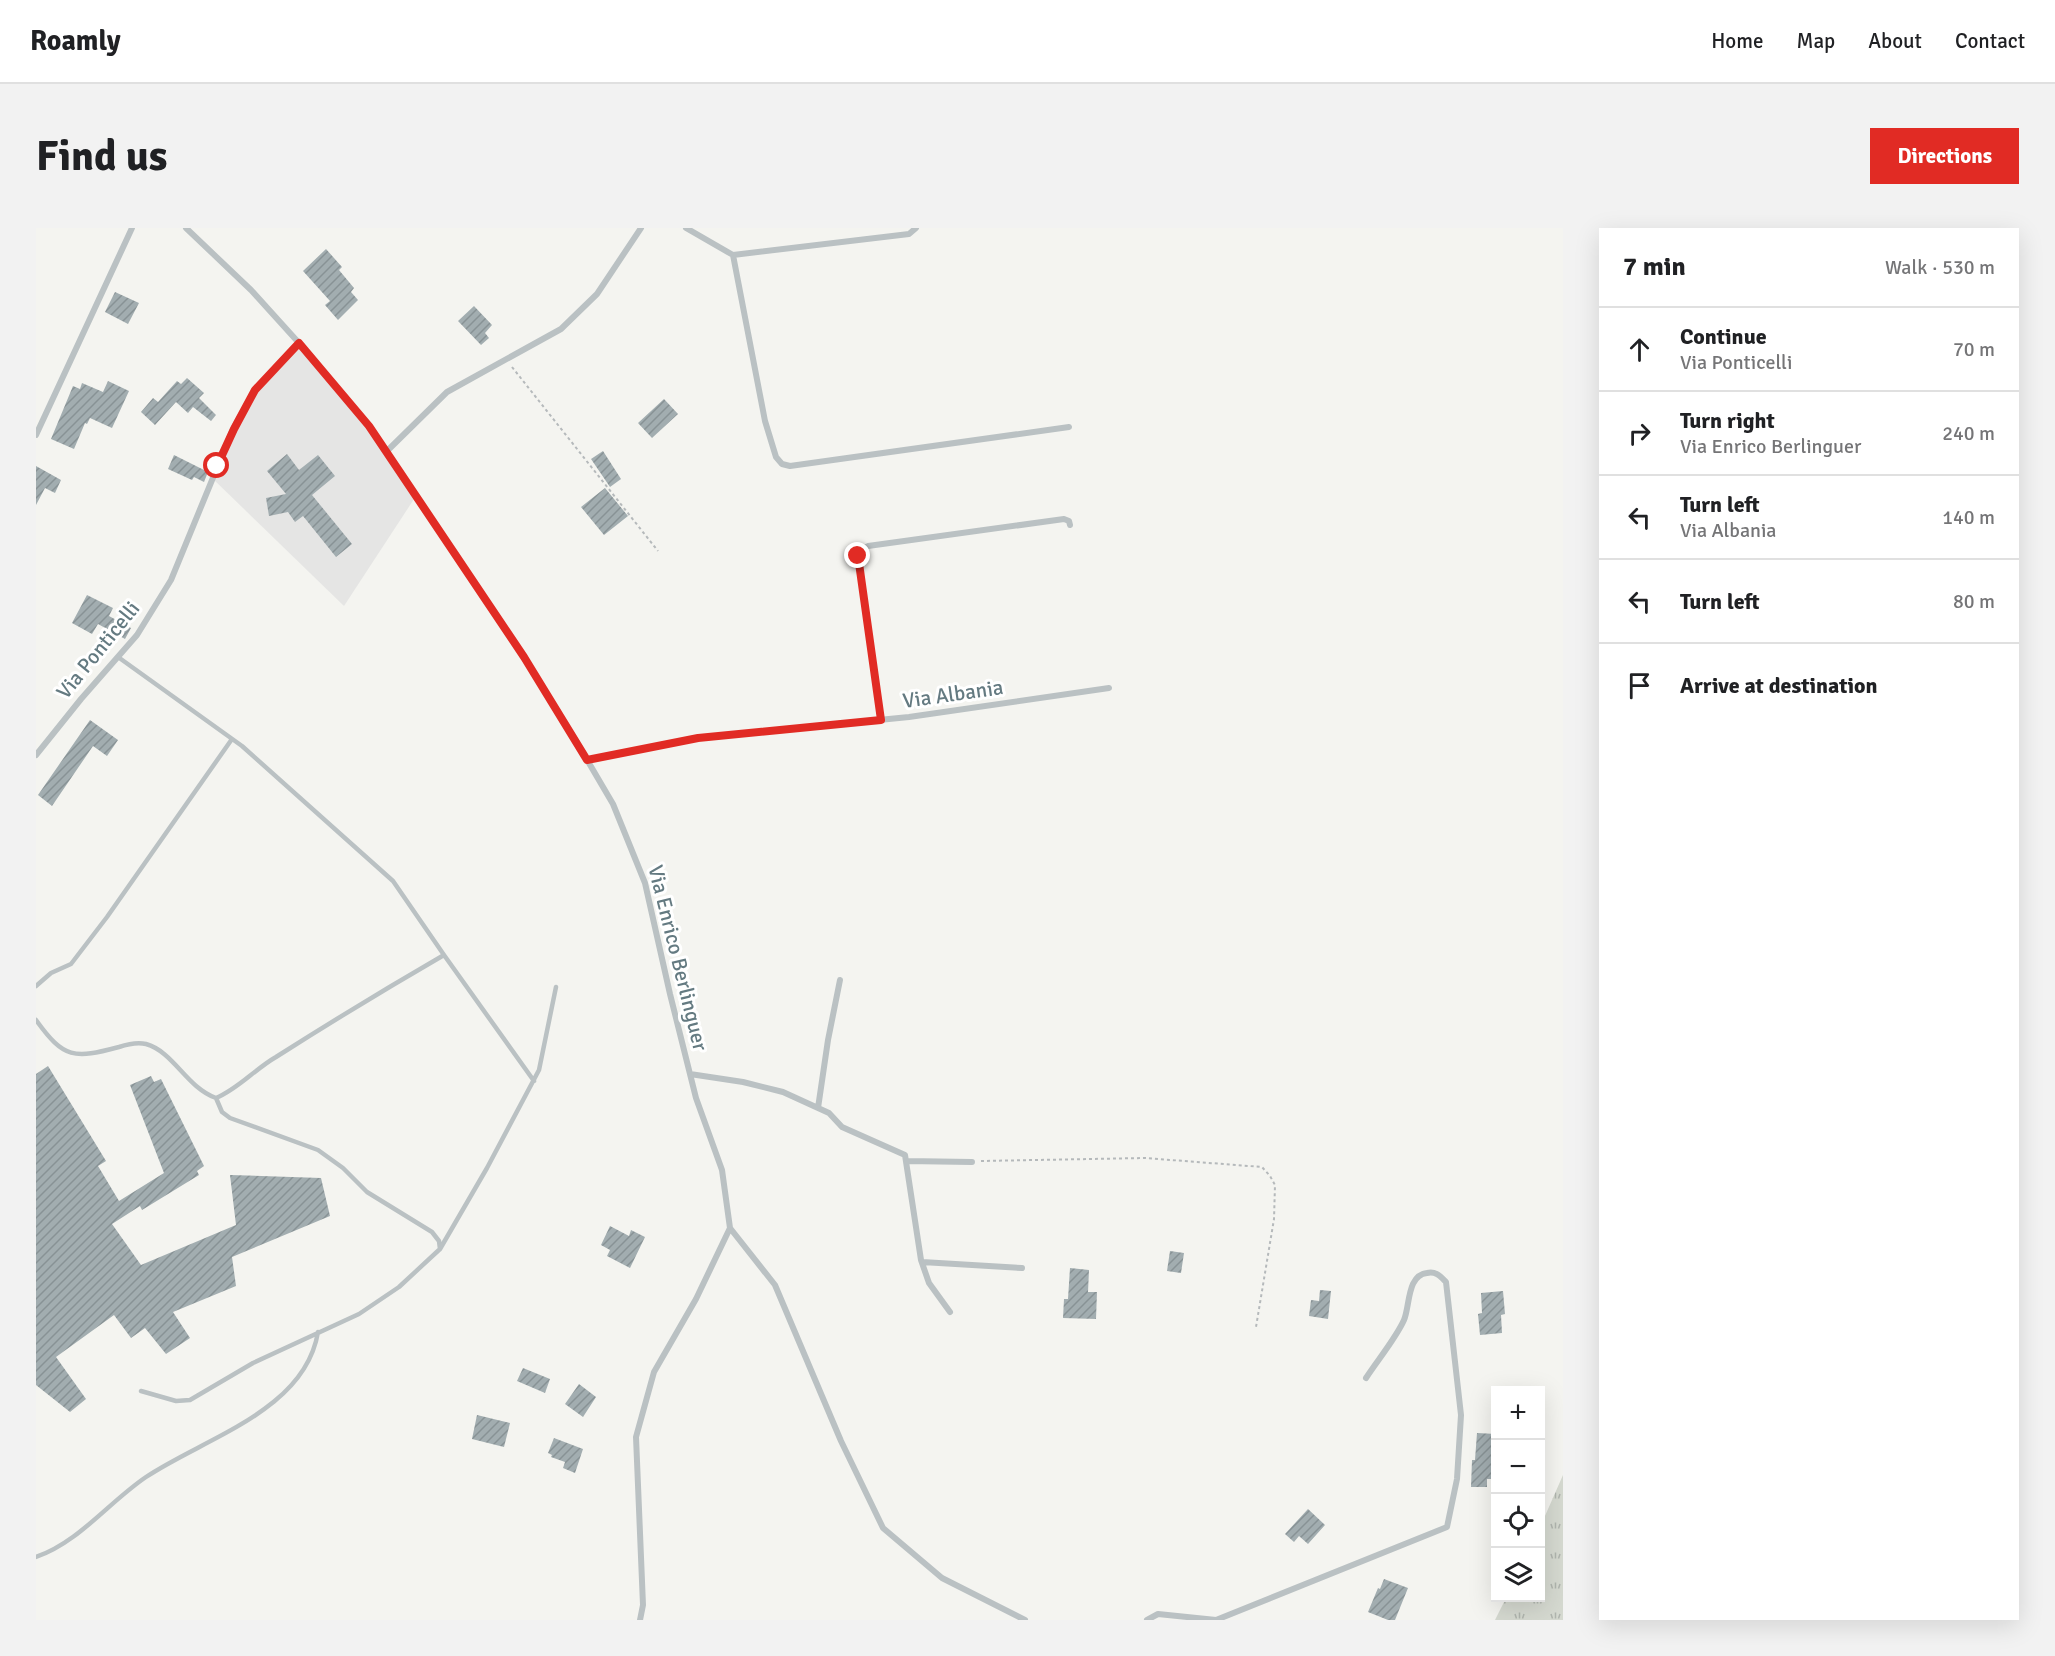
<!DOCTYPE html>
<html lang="en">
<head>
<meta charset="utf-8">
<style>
  :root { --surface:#fff; --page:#f2f2f2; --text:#202124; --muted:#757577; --line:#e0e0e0; --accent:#e12b24 }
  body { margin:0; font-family:Signika,sans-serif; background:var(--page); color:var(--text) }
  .controls { position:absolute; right:18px; bottom:18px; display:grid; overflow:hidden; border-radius:0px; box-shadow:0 6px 24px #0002 }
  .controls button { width:54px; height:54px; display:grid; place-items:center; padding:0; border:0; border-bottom:2px solid var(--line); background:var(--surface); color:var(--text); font:30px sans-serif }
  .stop { position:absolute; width:18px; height:18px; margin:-14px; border:4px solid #e12b24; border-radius:50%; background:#fff }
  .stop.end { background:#e12b24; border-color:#fff; box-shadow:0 2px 6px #0008 }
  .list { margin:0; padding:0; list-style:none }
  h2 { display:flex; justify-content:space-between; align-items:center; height:78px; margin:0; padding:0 24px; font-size:26px }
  h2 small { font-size:20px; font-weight:400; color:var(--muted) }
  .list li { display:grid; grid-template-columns:39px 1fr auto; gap:18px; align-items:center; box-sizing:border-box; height:84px; padding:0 24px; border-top:2px solid var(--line) }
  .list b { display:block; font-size:22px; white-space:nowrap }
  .list p { margin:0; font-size:20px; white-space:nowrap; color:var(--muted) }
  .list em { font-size:20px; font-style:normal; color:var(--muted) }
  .icon { flex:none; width:33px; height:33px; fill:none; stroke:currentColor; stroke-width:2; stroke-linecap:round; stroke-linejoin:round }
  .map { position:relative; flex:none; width:1527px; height:1392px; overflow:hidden; border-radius:0px }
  header { display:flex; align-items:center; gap:36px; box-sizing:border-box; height:84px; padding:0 30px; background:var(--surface); border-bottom:2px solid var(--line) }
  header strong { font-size:28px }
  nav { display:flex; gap:33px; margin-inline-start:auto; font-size:21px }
  .intro { display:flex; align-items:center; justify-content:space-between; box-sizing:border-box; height:144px; padding:0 36px }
  h1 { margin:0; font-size:42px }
  .button { padding:15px 27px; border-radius:0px; background:var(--accent); color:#fff; font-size:21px; font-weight:700 }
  main { display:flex; gap:36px; padding:0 36px }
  aside { flex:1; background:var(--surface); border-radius:0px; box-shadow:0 6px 24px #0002 }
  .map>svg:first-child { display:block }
  .built { fill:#e5e5e4 }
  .grass { fill:url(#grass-tufts) }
  .building { fill:url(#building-hatch) }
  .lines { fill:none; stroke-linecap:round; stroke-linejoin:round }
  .path { stroke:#b5b9bb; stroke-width:2; stroke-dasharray:3 3; stroke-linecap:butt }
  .service { stroke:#bac1c3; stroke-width:4.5 }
  .minor { stroke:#bac1c3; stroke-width:6 }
  .route { stroke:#e12b24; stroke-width:8 }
  .labels { text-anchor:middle; stroke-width:6; stroke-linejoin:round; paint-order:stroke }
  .street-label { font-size:21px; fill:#647a81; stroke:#fff }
</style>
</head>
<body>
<header>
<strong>Roamly</strong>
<nav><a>Home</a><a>Map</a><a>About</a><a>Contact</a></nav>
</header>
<div class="intro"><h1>Find us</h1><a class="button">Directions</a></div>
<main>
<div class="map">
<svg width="1527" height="1392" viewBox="0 0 1527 1392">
  <defs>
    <pattern id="grass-tufts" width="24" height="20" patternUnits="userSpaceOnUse" patternTransform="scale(1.5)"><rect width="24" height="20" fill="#d5d9d0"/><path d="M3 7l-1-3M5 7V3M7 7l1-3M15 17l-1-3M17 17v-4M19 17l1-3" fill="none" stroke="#b0b5ae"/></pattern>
    <pattern id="building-hatch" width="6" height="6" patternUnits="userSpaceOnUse" patternTransform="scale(1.5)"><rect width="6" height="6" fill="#a2adb0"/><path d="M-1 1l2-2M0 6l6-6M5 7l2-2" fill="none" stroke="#889295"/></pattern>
  </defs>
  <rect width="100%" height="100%" fill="#f4f4f0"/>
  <!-- built -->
  <path class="built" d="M 263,115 L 350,224 L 380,268 L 308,378 L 176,250 L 219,162 Z"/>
  <!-- grass -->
  <path class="grass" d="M 1527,1247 L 1527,1392 L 1459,1392 L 1470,1370 L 1504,1370 L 1505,1297 Z"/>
  <!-- building -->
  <path class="building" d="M 290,21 L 306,39 L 303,42 L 318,60 L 315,64 L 322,72 L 302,92 L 289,77 L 294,73 L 267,43 Z
    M 79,64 L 103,75 L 92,96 L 69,84 Z
    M 438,78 L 456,97 L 449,105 L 453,110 L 445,117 L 422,93 Z
    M 151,150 L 168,165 L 163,170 L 180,187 L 175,193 L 157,179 L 152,185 L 140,174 L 119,197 L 105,184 L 117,170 L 122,174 L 141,153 L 145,156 Z
    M 72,153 L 93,163 L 76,200 L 54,190 L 51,196 L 49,195 L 38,221 L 15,211 L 37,158 L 44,161 L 46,155 L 67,164 Z
    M 628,171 L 642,186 L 616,210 L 602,195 Z
    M 567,223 L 585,251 L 574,259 L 555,231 Z
    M 251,226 L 263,242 L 282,227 L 299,248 L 276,267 L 316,316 L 300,329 L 267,288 L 259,294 L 252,284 L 233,288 L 230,270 L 250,266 L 231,243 Z
    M 138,227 L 172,244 L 168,254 L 158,249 L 156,252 L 132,241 Z
    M 0,238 L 25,252 L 19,265 L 9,260 L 0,277 Z
    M 569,260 L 592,288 L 568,307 L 545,279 Z
    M 51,367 L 77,380 L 73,388 L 95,400 L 89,411 L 62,396 L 56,406 L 36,395 Z
    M 54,492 L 82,512 L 71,528 L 57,518 L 16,578 L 2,567 Z
    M 12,838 L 70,933 L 62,938 L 83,973 L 128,945 L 94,857 L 115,848 L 118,854 L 125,851 L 168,938 L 161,943 L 163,947 L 106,982 L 104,978 L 76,996 L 105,1037 L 200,997 L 194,947 L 285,950 L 294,988 L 196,1029 L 200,1058 L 137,1084 L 154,1110 L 130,1126 L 109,1100 L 95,1110 L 78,1087 L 20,1129 L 50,1171 L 34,1184 L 0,1157 L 0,846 Z
    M 574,998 L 593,1008 L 595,1002 L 609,1009 L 594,1040 L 571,1028 L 574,1022 L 565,1017 Z
    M 1134,1023 L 1148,1025 L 1145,1045 L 1131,1043 Z
    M 1034,1040 L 1053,1042 L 1052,1064 L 1061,1064 L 1060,1091 L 1027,1090 L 1028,1071 L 1032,1071 Z
    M 1284,1062 L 1295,1063 L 1292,1091 L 1273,1088 L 1275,1072 L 1283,1073 Z
    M 1467,1063 L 1469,1086 L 1465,1087 L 1466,1105 L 1444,1107 L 1442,1086 L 1446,1085 L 1445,1065 Z
    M 487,1140 L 514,1151 L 509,1165 L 481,1153 Z
    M 543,1156 L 560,1169 L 547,1189 L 529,1176 Z
    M 441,1187 L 474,1195 L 468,1219 L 436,1211 Z
    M 1441,1205 L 1460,1206 L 1460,1251 L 1451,1251 L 1451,1259 L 1435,1259 L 1436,1232 L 1439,1232 Z
    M 518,1210 L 547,1221 L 539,1245 L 527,1240 L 529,1234 L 515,1229 L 516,1227 L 512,1225 Z
    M 1272,1281 L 1289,1297 L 1272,1316 L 1263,1308 L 1258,1314 L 1249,1306 Z
    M 1348,1351 L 1372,1360 L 1359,1392 L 1352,1392 L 1332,1384 L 1342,1360 L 1344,1361 Z"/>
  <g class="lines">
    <!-- path -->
    <path class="path" d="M 476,139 L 622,323
      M 945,933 L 1109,930 L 1226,939 L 1234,948 L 1239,957 L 1238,991 L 1220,1099"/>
    <!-- service -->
    <path class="service" d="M 408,727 L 498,853
      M 0,758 L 15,745 L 35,736 L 71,689 L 196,511
      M 0,792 C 28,831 38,831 83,819 C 92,816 101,814 110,816 C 138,824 150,859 180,870 C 202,861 219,841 240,829 C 295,794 351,760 408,727 L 357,653 L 206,518 L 82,429
      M 404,1021 L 451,940 L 503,842 L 520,759
      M 105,1163 L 140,1173 L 154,1172 L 217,1135 L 323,1086 L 363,1059 L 404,1021 L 403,1013 L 396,1004 L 331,964 L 307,940 L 282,922 L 194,890 L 186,884 L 180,870
      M 0,1329 C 43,1314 73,1274 110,1249 C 168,1210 269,1183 282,1104"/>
    <!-- minor -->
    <path class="minor" d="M 150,0 L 215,62 L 263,115 L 333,198 L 488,429 L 540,513 L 577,576 L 609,655 L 634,766 L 660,870 L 686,942 L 694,1000 L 660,1071 L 618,1144 L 600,1209 L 607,1377 L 604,1392
      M 650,0 L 697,27 L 873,6 L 880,0
      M 697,27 L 729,193 L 740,229 L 746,236 L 754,238 L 1033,199
      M 0,207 L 96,0
      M 350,224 L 411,164 L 525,101 L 561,66 L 605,0
      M 845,492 L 822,328 L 823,323 L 832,318 L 1028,291 L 1033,293 L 1034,297
      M 0,527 L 45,471 L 101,407 L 135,352 L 197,201 L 219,162 L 263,115
      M 551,532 L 662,510 L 873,489 L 1073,460
      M 654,846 L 707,854 L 747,864 L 793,885 L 806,899 L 869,927 L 885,1032 L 893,1055 L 914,1084
      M 782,880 L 792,812 L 804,752
      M 870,933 L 936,934
      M 694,1000 L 739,1057 L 805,1213 L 847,1300 L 906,1350 L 989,1392
      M 886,1034 L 986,1040
      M 1111,1392 L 1122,1386 L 1180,1392 L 1411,1299 L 1421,1251 L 1425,1187 L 1410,1054 C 1404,1048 1400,1043 1391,1045 C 1371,1047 1374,1078 1368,1092 C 1360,1110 1341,1133 1330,1150"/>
  </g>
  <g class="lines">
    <!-- route -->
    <path class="route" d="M 181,238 L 198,201 L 219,162 L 263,115 L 333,198 L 488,429 L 551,532 L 662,510 L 845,492 L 822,328"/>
  </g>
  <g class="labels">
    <!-- street labels -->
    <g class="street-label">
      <text transform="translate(62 422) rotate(-51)" y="7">Via Ponticelli</text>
      <text transform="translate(917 466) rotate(-8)" y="7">Via Albania</text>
      <text transform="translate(642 730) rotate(76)" y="7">Via Enrico Berlinguer</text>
    </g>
  </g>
</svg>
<div class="controls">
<button>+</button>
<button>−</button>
<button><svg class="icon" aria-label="locate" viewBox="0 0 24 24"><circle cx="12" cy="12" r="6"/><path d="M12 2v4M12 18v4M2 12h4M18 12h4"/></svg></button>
<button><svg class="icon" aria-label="layers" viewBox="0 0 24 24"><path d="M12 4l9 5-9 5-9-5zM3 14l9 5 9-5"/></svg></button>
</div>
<div class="stop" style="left:181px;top:238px"></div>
<div class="stop end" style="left:822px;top:328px"></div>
</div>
<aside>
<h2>7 min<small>Walk · 530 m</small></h2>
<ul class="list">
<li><svg class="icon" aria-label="ahead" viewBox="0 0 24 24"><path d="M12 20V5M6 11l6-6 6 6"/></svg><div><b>Continue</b><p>Via Ponticelli</p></div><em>70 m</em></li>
<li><svg class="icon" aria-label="right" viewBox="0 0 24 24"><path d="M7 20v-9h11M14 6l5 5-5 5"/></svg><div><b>Turn right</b><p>Via Enrico Berlinguer</p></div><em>240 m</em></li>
<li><svg class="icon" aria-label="left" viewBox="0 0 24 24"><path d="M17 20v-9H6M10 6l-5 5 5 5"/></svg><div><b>Turn left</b><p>Via Albania</p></div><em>140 m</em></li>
<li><svg class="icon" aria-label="left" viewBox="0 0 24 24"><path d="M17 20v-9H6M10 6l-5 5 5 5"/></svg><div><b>Turn left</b></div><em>80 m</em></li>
<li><svg class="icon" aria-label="arrive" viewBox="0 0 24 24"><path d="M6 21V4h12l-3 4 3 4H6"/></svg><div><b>Arrive at destination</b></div></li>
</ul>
</aside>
</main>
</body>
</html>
